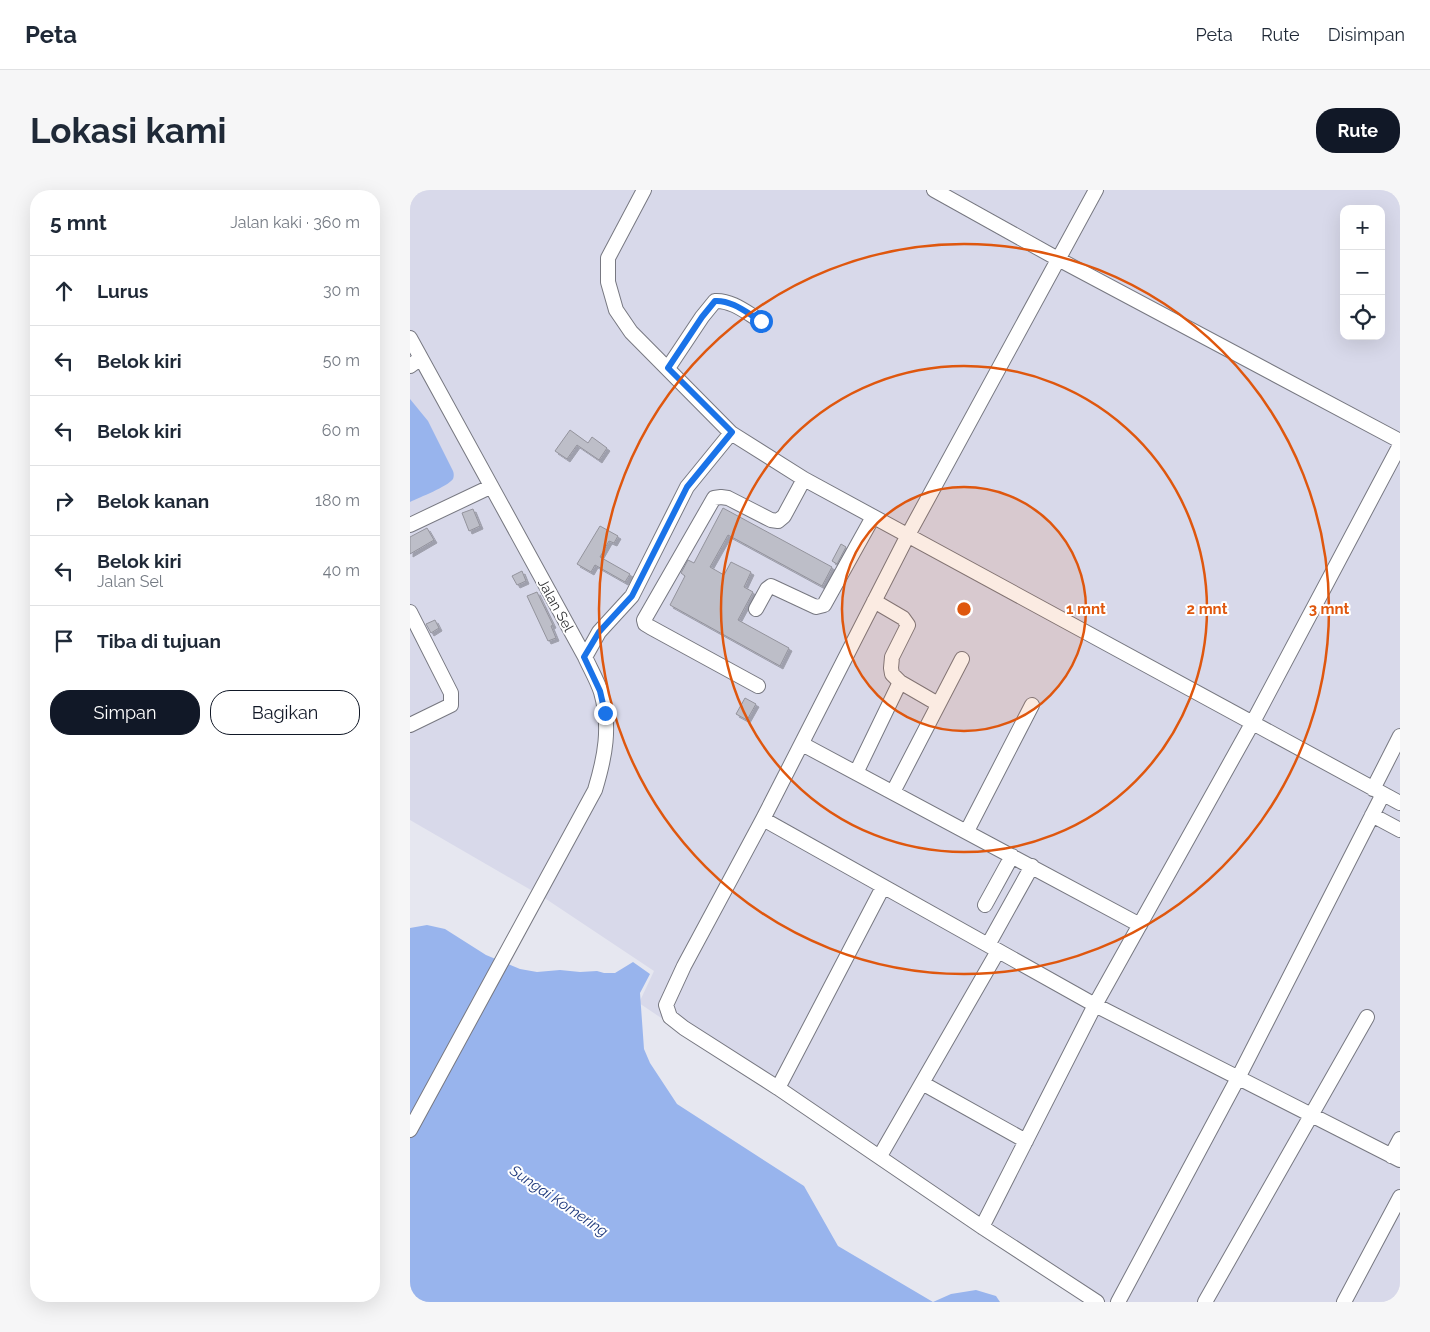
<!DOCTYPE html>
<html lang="id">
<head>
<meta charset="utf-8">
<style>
  :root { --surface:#fff; --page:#f6f6f7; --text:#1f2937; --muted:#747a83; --line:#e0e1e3; --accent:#111827 }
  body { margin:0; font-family:Raleway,sans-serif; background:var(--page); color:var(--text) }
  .controls { position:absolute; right:15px; top:15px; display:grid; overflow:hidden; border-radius:10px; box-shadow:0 5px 20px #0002 }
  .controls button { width:45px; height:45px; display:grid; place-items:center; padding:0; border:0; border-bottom:1px solid var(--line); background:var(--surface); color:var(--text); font:25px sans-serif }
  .stop { position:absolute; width:15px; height:15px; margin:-11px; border:4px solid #1a73e8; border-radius:50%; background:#fff }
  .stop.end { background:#1a73e8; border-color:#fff; box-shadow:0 1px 5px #0008 }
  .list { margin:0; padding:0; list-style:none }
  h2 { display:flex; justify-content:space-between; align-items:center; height:65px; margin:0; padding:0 20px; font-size:21px }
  h2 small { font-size:16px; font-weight:400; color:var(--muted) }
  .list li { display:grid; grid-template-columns:32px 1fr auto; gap:15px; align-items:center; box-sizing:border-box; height:70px; padding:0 20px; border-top:1px solid var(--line) }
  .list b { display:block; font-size:19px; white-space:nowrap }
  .list p { margin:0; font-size:16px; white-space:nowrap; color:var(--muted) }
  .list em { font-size:16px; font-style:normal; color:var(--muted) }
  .actions { display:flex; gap:10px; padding:15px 20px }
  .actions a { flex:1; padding:11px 0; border:1px solid var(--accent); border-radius:20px; text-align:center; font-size:18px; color:var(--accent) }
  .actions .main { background:var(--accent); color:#fff }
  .icon { flex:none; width:28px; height:28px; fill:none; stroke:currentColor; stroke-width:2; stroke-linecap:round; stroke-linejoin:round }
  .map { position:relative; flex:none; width:990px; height:1112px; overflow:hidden; border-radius:20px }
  header { display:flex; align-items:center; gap:30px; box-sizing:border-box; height:70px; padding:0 25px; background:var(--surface); border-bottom:1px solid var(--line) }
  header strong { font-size:24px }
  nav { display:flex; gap:28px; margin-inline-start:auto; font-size:18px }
  .intro { display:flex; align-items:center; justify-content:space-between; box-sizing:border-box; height:120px; padding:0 30px }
  h1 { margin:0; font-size:35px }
  .button { padding:12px 22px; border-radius:20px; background:var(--accent); color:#fff; font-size:18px; font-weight:700 }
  main { display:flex; gap:30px; padding:0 30px }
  aside { flex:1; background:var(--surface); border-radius:20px; box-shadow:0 5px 20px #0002 }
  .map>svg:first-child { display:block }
  .built { fill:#d8d9ea; fill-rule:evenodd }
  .water { fill:#98b4ed }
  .building { fill:#bdbec8; stroke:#93939c; filter:url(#shadow) }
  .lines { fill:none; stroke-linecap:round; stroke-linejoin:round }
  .minor-casing { stroke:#777881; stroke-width:16 }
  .minor { stroke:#fff; stroke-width:14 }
  .route { stroke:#1a73e8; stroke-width:6 }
  .ring { fill:none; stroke:#df570e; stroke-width:2.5 }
  .labels { text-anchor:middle; stroke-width:4; stroke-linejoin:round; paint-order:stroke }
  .street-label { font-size:14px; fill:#303134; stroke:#fff }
  .water-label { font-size:15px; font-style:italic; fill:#203b7e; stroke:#fff }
  .centre { fill:#df570e; stroke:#fff; stroke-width:2.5 }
  .ring-label { font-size:15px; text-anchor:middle; font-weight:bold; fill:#df570e; stroke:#fff; stroke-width:4; stroke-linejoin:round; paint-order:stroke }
</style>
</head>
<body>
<header>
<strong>Peta</strong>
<nav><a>Peta</a><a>Rute</a><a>Disimpan</a></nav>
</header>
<div class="intro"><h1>Lokasi kami</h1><a class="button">Rute</a></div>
<main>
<aside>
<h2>5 mnt<small>Jalan kaki · 360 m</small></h2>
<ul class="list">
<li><svg class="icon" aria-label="ahead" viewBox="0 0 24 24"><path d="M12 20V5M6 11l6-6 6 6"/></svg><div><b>Lurus</b></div><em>30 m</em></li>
<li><svg class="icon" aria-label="left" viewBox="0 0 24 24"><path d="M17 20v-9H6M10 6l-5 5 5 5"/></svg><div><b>Belok kiri</b></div><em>50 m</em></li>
<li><svg class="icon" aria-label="left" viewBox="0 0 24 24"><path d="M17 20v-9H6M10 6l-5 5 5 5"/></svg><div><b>Belok kiri</b></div><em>60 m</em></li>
<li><svg class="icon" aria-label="right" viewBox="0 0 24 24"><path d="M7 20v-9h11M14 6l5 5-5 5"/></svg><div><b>Belok kanan</b></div><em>180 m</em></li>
<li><svg class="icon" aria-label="left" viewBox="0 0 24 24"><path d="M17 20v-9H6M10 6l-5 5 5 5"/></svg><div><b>Belok kiri</b><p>Jalan Sel</p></div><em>40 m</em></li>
<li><svg class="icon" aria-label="arrive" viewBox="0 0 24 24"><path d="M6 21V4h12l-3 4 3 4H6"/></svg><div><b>Tiba di tujuan</b></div></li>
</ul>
<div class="actions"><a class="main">Simpan</a><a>Bagikan</a></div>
</aside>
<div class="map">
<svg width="990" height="1112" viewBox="0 0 990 1112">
  <defs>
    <filter id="shadow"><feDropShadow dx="3" dy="3" stdDeviation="0" flood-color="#0004"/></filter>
  </defs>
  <rect width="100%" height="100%" fill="#e6e7f0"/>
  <!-- built -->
  <path class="built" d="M 0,0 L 990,0 L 990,1112 L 673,1112 L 229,813 L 244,781 L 133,707 L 0,630 ZM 934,19 L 971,19 L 971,146 L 934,146 Z"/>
  <!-- water -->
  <path class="water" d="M 0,209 L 18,231 L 43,281 C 44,284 44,286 43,289 C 37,297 10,307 0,312 Z
    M 17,735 L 35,739 L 76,765 L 110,779 L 127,782 L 150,780 L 170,782 L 187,781 L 194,783 L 205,783 L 223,772 L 240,784 L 230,803 L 234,859 L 240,873 L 267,914 L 394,996 L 428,1056 L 523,1112 L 6,1112 L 0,1108 L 0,738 Z
    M 566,1100 L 586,1106 L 590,1112 L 523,1112 L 541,1104 Z"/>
  <!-- building -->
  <path class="building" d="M 160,240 L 178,253 L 182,247 L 197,258 L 189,270 L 167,255 L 157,269 L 145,261 Z
    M 313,318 L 422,377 L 412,396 L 318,345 L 300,377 L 314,385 L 321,372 L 341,382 L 334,397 L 343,402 L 328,430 L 379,458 L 370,476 L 260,415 L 275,386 L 271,383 L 278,370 L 284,373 Z
    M 63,319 L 70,336 L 59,341 L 52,323 Z
    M 190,336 L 208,346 L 204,353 L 199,351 L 190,367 L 220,384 L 215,392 L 185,375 L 181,382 L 167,374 Z
    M 17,338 L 24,350 L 0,364 L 0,347 Z
    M 431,354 L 436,357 L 427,374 L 422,371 Z
    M 112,381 L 116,391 L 107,395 L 102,386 Z
    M 127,402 L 143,435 L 141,436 L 146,448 L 138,451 L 117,406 Z
    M 25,430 L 29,438 L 21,443 L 16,434 Z
    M 335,508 L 346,514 L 337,530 L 326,524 Z"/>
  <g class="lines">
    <defs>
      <path id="minor" d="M 234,0 L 198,68 L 198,92 L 206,120 L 221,142 L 321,243 L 394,289 L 990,613
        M 524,0 L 648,69 L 990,251
        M 686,0 L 498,345 L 353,629 L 274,776 L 256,815 L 260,827 L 274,838 L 368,898 L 572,1037 L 687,1112
        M 0,148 L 175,467 C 180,478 187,490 191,502 C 201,537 195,567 185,600 L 0,940
        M 0,176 L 11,168
        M 258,178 L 292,127 L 305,111 C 322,110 337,123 351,131
        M 0,335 L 80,297
        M 464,411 L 493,428 L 498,435 L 482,467 L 481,478 L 482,484 L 490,492 L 528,514
        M 346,419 L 357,399 L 361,396 L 406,417 L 414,415 L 463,327
        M 0,422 L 41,503 L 41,515 L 0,535
        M 175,467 L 189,442 L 222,406 L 277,297 L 321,243
        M 348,496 L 240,437 L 235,434 L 234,430 L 304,308 L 311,307 L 318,308 L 361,330 L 368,331 L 374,326 L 394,289
        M 392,554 L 730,735
        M 446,583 L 490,492
        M 963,599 L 990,546
        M 483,602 L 552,469
        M 962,625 L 990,640
        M 353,629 L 685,815 L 990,970
        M 557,641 L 622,515
        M 575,715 L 602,666
        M 578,755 L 622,676
        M 512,893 L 616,951
        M 368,898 L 473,697
        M 470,966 L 588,761
        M 981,966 L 990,949
        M 572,1037 L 685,815 L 843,532 L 990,255
        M 708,1112 L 828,888 L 973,604
        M 795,1112 L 957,827
        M 934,1112 L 990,1007"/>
    </defs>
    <!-- minor casing -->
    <use href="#minor" class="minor-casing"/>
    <!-- minor -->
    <use href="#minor" class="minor"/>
  </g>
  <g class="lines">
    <!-- route -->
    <path class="route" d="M 195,523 L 190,501 L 174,467 L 189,442 L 222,406 L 277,297 L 322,242 L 258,178 L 292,127 L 305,111 C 322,110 337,123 351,131"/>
  </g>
  <!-- distance rings -->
  <circle cx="554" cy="419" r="122" fill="#df570e" fill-opacity=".12"/>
  <g class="ring">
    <circle cx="554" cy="419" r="122"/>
    <circle cx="554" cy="419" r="243"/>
    <circle cx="554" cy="419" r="365"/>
  </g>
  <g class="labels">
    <!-- street labels -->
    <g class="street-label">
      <text transform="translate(146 415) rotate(61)" y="5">Jalan Sel</text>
    </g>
    <!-- water labels -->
    <g class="water-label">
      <text transform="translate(149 1011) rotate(34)" y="5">Sungai Komering</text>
    </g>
  </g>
  <circle cx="554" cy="419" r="8" class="centre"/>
  <g class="ring-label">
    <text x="676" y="424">1 mnt</text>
    <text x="797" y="424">2 mnt</text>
    <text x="919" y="424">3 mnt</text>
  </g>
</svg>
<div class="controls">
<button>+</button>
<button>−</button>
<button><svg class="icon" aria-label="locate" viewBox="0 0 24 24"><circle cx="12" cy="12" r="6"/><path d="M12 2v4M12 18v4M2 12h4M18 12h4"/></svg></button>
</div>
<div class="stop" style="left:351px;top:131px"></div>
<div class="stop end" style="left:195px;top:523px"></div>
</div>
</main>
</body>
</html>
